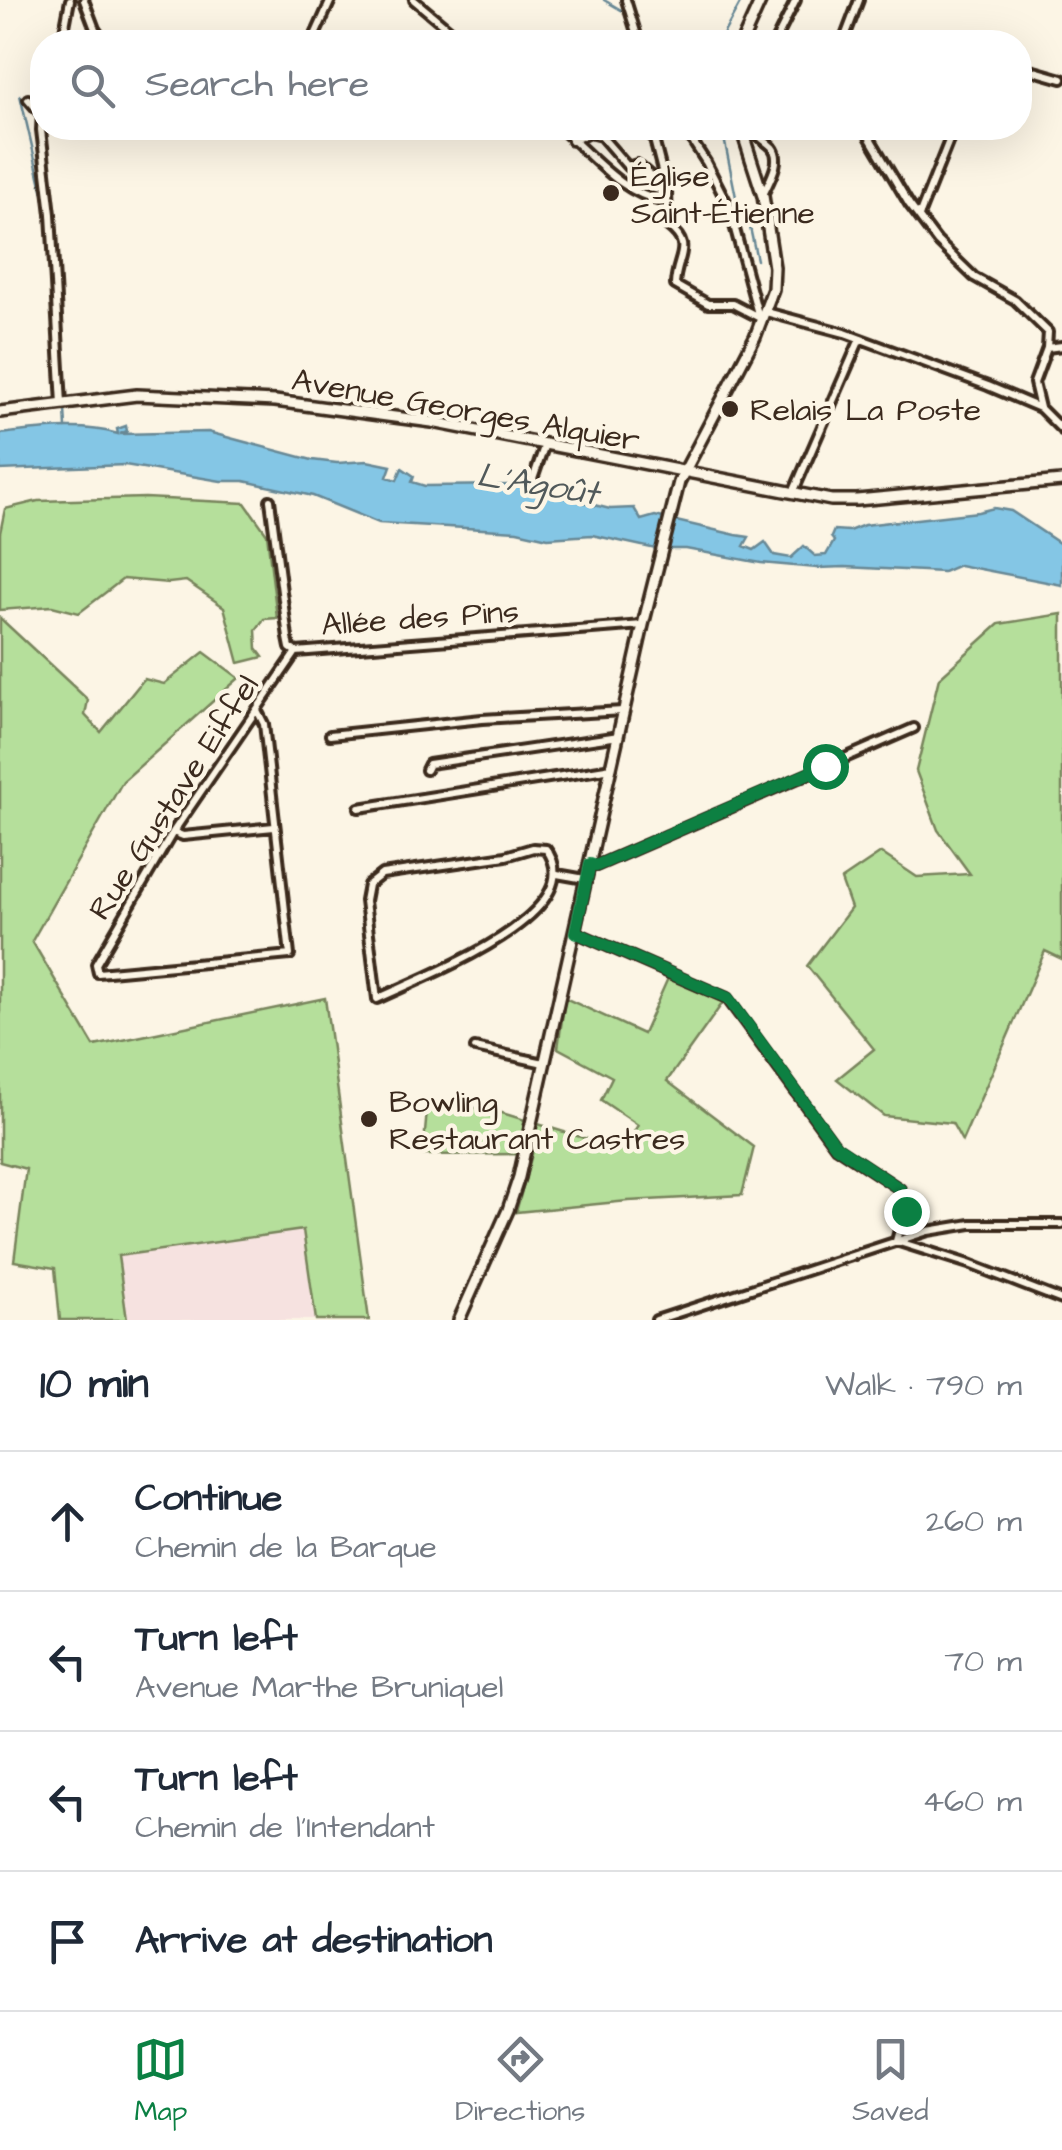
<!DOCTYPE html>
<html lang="en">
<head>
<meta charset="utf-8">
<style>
  :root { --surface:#fff; --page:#f6f6f7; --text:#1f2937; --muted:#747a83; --line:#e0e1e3; --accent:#0b8043 }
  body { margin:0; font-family:"Architects Daughter",sans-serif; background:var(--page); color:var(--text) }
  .stop { position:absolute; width:30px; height:30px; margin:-22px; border:8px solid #0b8043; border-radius:50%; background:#fff }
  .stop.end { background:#0b8043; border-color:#fff; box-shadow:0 2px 10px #0008 }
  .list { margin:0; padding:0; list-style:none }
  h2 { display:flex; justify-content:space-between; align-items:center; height:130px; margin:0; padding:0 40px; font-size:42px }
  h2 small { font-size:32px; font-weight:400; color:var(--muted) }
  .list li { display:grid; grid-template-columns:65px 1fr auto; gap:30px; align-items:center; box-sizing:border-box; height:140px; padding:0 40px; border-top:2px solid var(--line) }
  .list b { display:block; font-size:38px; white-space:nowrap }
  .list p { margin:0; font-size:32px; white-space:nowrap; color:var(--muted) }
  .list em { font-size:32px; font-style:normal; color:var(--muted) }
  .icon { flex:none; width:55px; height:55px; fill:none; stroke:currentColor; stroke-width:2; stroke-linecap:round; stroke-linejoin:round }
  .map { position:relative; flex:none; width:1062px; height:1320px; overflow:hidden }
  .search { position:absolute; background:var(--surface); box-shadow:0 10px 40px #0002; left:30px; right:30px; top:30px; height:110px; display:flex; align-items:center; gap:25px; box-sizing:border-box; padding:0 35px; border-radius:40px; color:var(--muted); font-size:38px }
  .sheet { height:690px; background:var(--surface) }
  nav { display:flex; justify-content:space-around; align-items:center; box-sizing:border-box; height:140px; border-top:2px solid var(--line); background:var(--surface); font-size:28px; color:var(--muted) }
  nav a { display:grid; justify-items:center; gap:5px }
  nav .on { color:var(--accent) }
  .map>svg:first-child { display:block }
  .built { fill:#f6e2e0 }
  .green { fill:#b5df9b; stroke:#78845c; stroke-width:2.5 }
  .water { fill:#84c6e5; stroke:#678895; stroke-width:2.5 }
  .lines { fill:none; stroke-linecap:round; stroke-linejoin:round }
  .stream { stroke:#678895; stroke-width:2.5 }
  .street-casing { stroke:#3b2a1e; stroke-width:14 }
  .secondary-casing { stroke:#3b2a1e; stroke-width:16 }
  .street { stroke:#fcf5e5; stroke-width:6 }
  .secondary { stroke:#fcf5e5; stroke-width:9 }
  .route { stroke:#0b8043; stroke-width:12 }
  .poi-dot { fill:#3b2a1e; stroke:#fcf5e5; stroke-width:4 }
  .labels { text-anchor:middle; stroke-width:9; stroke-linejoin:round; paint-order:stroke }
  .poi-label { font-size:32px; fill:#3b2a1e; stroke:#fcf5e5; text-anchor:start }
  .street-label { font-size:32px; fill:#3b2a1e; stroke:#fcf5e5 }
  .water-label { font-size:35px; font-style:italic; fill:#51595a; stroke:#fcf5e5 }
</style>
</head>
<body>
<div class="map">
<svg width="1062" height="1320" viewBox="0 0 1062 1320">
  <rect width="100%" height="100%" fill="#fcf5e5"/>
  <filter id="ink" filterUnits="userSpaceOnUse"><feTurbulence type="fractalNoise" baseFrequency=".01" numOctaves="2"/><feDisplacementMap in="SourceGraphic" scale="20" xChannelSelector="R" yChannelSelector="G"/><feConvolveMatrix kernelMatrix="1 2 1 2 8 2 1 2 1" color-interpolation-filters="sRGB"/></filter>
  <g filter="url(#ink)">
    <!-- built -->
    <path class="built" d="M 304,1230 L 316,1320 L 127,1320 L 118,1256 Z"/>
    <!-- green -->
    <path class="green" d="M 145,498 L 245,503 L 267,534 L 277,618 L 264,619 L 256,630 L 257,649 L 263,657 L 239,663 L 224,607 L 186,581 L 169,583 L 123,579 L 79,613 L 52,606 L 0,610 L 0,533 L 5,509 L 38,501 Z
      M 1062,614 L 1062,959 L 1045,951 L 962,1141 L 952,1123 L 884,1116 L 837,1079 L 874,1049 L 807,966 L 851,908 L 841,880 L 881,853 L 917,877 L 970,874 L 938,830 L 916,771 L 939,678 L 999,624 Z
      M 0,618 L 88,700 L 85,715 L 101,732 L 144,679 L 164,684 L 204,652 L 239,678 L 123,781 L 32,941 L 94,1046 L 325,998 L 369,1320 L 316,1320 L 303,1230 L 118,1256 L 127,1320 L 60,1320 L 55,1268 L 14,1261 L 26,1169 L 0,1162 Z
      M 668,978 L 724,1001 L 667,1081 L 754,1147 L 742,1195 L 628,1201 L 516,1212 L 532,1154 L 423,1155 L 428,1099 L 502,1113 L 623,1150 L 638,1125 L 601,1100 L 612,1077 L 558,1048 L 565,998 L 643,1034 Z"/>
    <!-- water -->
    <path class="water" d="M 126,426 L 127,431 L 120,434 L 208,432 L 312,460 L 337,463 L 367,461 L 391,466 L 387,477 L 397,480 L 402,468 L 414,476 L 412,482 L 425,486 L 515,485 L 610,509 L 634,508 L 641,520 L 655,516 L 736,535 L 749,537 L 744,546 L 754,550 L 765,542 L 774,555 L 791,558 L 804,546 L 815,556 L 826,555 L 834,541 L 831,537 L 834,530 L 849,531 L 864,525 L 978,512 L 994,508 L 1011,511 L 1062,545 L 1062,585 L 959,565 L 943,572 L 845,567 L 817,568 L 761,563 L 686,549 L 656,549 L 592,535 L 548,538 L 517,531 L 379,523 L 313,496 L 244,481 L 221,481 L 125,465 L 0,470 L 0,434 C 40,430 79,423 118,434 L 117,429 Z"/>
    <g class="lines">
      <!-- stream -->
      <path class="stream" d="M 604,0 L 628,14
        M 719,42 L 742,0
        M 20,95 L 48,215
        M 722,128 L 738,207 L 749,223 L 757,260
        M 56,245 L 60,323
        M 65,409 L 66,428"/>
      <defs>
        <path id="street" d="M 84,0 L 95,29 L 104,42
          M 414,0 L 464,42
          M 626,0 L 639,42
          M 62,42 L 70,0
          M 312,42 L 331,0
          M 775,42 L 796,0
          M 843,42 L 859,0
          M 1020,67 L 1062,79
          M 28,99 L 41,114
          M 42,110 L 41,130 L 51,214 L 62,404
          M 560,128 C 593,156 620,193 665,202
          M 651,128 L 667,190 L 668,226 C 695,247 676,256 675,285 L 708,304 L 733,304 L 762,319
          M 684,128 L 706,162 L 729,207 L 758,314
          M 758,128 L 759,136 C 763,140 768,143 772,147 C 783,160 769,181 763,195
          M 864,128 L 909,204 L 937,241 L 974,277 L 1015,300 L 1048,332 L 1047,348 L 1034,383 L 1040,408
          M 572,141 L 589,133 L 601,136 L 628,167 L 637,164 L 667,190
          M 919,216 L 954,128
          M 766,312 L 845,333 L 988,386 L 1040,408 L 1062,430
          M 1047,348 L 1062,346
          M 531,485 L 545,444
          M 793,493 L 860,339
          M 270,500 L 288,638 L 290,648 L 296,652 L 643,625
          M 258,712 L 264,724 L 290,955 L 98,973 L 96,964 L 173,832 L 296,652
          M 330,735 L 482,719 L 623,711
          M 426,770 L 429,764 L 619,736
          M 359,808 L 612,768
          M 173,832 L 183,836 L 274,827
          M 533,848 L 546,849 C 595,914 420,978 377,999 L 365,901 L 368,885 L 382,874 L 506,856 Z
          M 590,864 L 596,866 L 914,728
          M 557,874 L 585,879
          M 575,932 L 727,998 L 836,1147 L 900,1189 L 906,1204 L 896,1241
          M 475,1048 L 544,1063
          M 896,1241 L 969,1264 L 1062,1300
          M 656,1320 L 928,1231 L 971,1224 L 1062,1224"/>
        <path id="secondary" d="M 742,42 L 761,0
          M 0,412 L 137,395 L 275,401 L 432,422 L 831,500 L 857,500 L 1062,481
          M 459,1320 L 508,1210 L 519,1177 L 643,625 L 679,482 L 755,337 L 773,289 L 774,267 L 763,196 L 741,128"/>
      </defs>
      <!-- street casing -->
      <use href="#street" class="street-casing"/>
      <!-- secondary casing -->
      <use href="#secondary" class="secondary-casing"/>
      <!-- street -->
      <use href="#street" class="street"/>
      <!-- secondary -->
      <use href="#secondary" class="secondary"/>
    </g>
  </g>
  <g class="lines" filter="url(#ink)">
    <!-- route -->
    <path class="route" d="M 825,766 L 596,866 L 590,864 L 575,932 L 728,998 L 836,1146 L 900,1189 L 905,1198 L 906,1211"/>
  </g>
  <!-- markers -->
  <g class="poi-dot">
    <circle cx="611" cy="193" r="10"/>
    <circle cx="730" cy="409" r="10"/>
    <circle cx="369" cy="1119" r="10"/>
  </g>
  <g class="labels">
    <!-- poi labels -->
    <g class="poi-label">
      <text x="631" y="186">Église<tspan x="631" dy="37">Saint-Étienne</tspan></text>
      <text x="750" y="420">Relais La Poste</text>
      <text x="389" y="1112">Bowling<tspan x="389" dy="37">Restaurant Castres</tspan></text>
    </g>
    <!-- street labels -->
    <g class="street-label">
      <text transform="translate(466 409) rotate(10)" y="11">Avenue Georges Alquier</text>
      <text transform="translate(420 617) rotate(-4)" y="11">Allée des Pins</text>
      <text transform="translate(173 797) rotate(-57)" y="11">Rue Gustave Eiffel</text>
    </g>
    <!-- water labels -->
    <g class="water-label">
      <text transform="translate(538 483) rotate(9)" y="12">L'Agoût</text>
    </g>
  </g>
</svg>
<div class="stop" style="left:825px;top:766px"></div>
<div class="stop end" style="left:906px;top:1211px"></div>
<div class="search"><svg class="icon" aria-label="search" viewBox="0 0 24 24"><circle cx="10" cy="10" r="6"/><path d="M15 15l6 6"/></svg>Search here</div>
</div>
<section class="sheet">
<h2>10 min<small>Walk · 790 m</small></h2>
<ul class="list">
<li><svg class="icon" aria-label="ahead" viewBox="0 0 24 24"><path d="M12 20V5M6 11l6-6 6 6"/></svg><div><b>Continue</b><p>Chemin de la Barque</p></div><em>260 m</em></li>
<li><svg class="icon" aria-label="left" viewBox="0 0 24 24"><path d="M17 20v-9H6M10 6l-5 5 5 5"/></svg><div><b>Turn left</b><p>Avenue Marthe Bruniquel</p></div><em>70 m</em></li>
<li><svg class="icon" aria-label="left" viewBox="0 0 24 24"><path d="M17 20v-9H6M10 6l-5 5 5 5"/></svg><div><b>Turn left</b><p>Chemin de l'Intendant</p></div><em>460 m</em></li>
<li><svg class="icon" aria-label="arrive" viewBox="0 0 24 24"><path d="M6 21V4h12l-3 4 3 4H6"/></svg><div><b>Arrive at destination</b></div></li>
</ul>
</section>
<nav>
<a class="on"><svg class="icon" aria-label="map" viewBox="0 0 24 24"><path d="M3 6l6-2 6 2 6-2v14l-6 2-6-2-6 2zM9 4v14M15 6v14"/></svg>Map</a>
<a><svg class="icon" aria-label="directions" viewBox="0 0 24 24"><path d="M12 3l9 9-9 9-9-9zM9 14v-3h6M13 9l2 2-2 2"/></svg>Directions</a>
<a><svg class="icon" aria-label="saved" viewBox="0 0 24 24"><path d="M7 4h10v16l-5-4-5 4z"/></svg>Saved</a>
</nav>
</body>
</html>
